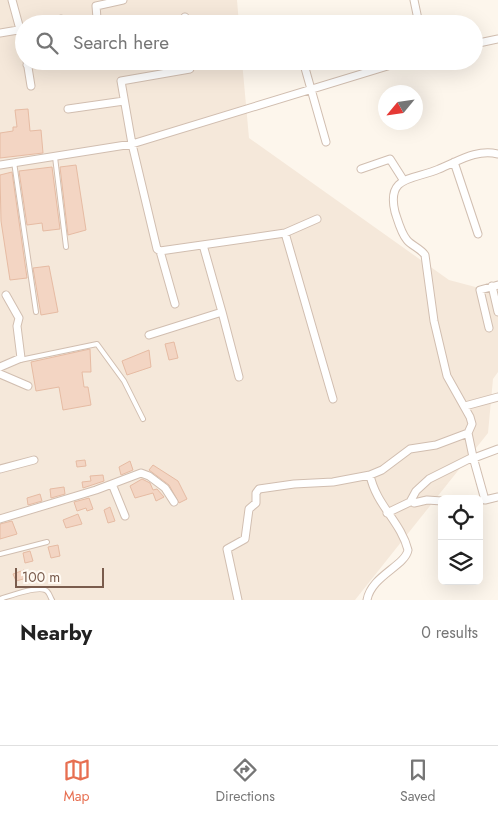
<!DOCTYPE html>
<html lang="en">
<head>
<meta charset="utf-8">
<style>
  :root { --surface:#fff; --page:#f2f2f2; --text:#222; --muted:#767676; --line:#e0e0e0; --accent:#e76f51 }
  body { margin:0; font-family:Jost,sans-serif; background:var(--page); color:var(--text) }
  .controls { position:absolute; right:15px; bottom:15px; display:grid; overflow:hidden; border-radius:8px; box-shadow:0 5px 20px #0002 }
  .controls button { width:45px; height:45px; display:grid; place-items:center; padding:0; border:0; border-bottom:1px solid var(--line); background:var(--surface); color:var(--text); font:25px sans-serif }
  .compass { position:absolute; left:378px; top:85px; width:45px; height:45px; border-radius:50%; background:var(--surface); box-shadow:0 5px 20px #0002; rotate:241deg }
  .scale { position:absolute; left:15px; bottom:12px; width:89px; box-sizing:border-box; padding-left:5px; border:2px solid #7a5c4d; border-top:0; font-size:14px; line-height:18px; white-space:nowrap; color:#7a5c4d; -webkit-text-stroke:4px #fffaf3; paint-order:stroke }
  .list { margin:0; padding:0; list-style:none }
  h2 { display:flex; justify-content:space-between; align-items:center; height:65px; margin:0; padding:0 20px; font-size:21px }
  h2 small { font-size:16px; font-weight:400; color:var(--muted) }
  .icon { flex:none; width:28px; height:28px; fill:none; stroke:currentColor; stroke-width:2; stroke-linecap:round; stroke-linejoin:round }
  .map { position:relative; flex:none; width:498px; height:600px; overflow:hidden }
  .search { position:absolute; background:var(--surface); box-shadow:0 5px 20px #0002; left:15px; right:15px; top:15px; height:55px; display:flex; align-items:center; gap:12px; box-sizing:border-box; padding:0 18px; border-radius:28px; color:var(--muted); font-size:19px }
  .sheet { height:145px; background:var(--surface) }
  nav { display:flex; justify-content:space-around; align-items:center; box-sizing:border-box; height:70px; border-top:1px solid var(--line); background:var(--surface); font-size:14px; color:var(--muted) }
  nav a { display:grid; justify-items:center; gap:2px }
  nav .on { color:var(--accent) }
  .map>svg:first-child { display:block }
  .residential { fill:#f5e8da }
  .building { fill:#f3d5c3; stroke:#e6bba3 }
  .lines { fill:none; stroke-linecap:round; stroke-linejoin:round }
  .lane-casing { stroke:#d1beb0; stroke-width:6 }
  .street-casing { stroke:#d1beb0; stroke-width:9 }
  .lane { stroke:#fff; stroke-width:4 }
  .street { stroke:#fff; stroke-width:7 }
</style>
</head>
<body>
<div class="map">
<svg width="498" height="600" viewBox="0 0 498 600">
  <rect width="100%" height="100%" fill="#fdf6ec"/>
  <!-- residential -->
  <path class="residential" d="M 0,0 L 237,0 L 239,24 L 24,24 L 24,61 L 242,61 L 249,138 L 449,280 L 498,293 L 498,372 L 493,379 L 488,433 L 355,600 L 0,600 Z"/>
  <!-- building -->
  <path class="building" d="M 28,109 L 30,131 L 41,130 L 43,153 L 0,158 L 0,133 L 13,131 L 13,127 L 17,127 L 15,110 Z
    M 76,165 L 86,230 L 68,235 L 60,167 Z
    M 52,167 L 60,229 L 43,231 L 42,223 L 27,225 L 19,171 Z
    M 12,172 L 27,278 L 10,280 L 1,221 L 0,175 Z
    M 49,266 L 58,312 L 41,315 L 33,268 Z
    M 174,342 L 178,358 L 169,360 L 165,344 Z
    M 90,349 L 91,372 L 82,372 L 84,387 L 88,387 L 91,405 L 63,410 L 59,387 L 36,391 L 31,362 Z
    M 149,350 L 151,367 L 127,375 L 122,361 Z
    M 85,460 L 86,466 L 77,467 L 76,461 Z
    M 130,461 L 133,470 L 121,475 L 119,467 Z
    M 153,465 L 178,481 L 187,499 L 179,503 L 169,485 L 149,470 Z
    M 103,475 L 104,481 L 83,488 L 82,482 L 91,481 L 90,476 Z
    M 142,479 L 150,483 L 153,490 L 157,489 L 164,497 L 156,501 L 153,493 L 135,498 L 130,486 Z
    M 64,487 L 65,494 L 51,498 L 50,489 Z
    M 40,494 L 42,501 L 28,505 L 27,498 Z
    M 89,498 L 93,509 L 87,511 L 86,508 L 77,511 L 74,502 Z
    M 110,507 L 115,521 L 108,523 L 104,510 Z
    M 78,514 L 82,524 L 66,528 L 63,520 Z
    M 12,521 L 17,534 L 0,539 L 0,524 Z
    M 58,545 L 60,556 L 51,558 L 48,547 Z
    M 30,551 L 33,561 L 25,563 L 23,553 Z
    M 24,570 L 27,578 L 16,581 L 13,574 Z"/>
  <g class="lines">
    <defs>
      <path id="lane" d="M 55,157 L 66,247
        M 14,162 L 36,312
        M 20,360 L 97,344 L 124,381 L 143,419
        M 0,554 L 47,542
        M 0,599 C 10,596 36,586 45,590 C 49,591 50,597 52,600"/>
      <path id="street" d="M 12,0 L 24,44
        M 414,0 L 419,24
        M 185,17 L 186,24
        M 97,18 L 96,6 L 123,0
        M 43,24 L 61,19
        M 0,33 L 24,29
        M 474,44 L 498,39
        M 27,61 L 31,86
        M 192,61 L 190,69 L 121,81 L 132,144 L 157,249 L 160,251 L 285,233 L 317,219
        M 303,61 L 326,142
        M 27,65 L 44,61
        M 68,109 L 124,101
        M 454,162 L 478,234
        M 0,165 L 132,144 L 404,61
        M 361,169 L 390,159 L 404,181
        M 285,233 L 333,399
        M 160,251 L 175,304
        M 492,286 L 498,312
        M 222,312 L 239,377
        M 489,328 L 480,290 L 498,285
        M 149,335 L 222,312 L 203,245
        M 0,367 L 21,358 L 17,326 L 19,318 L 6,295
        M 0,374 L 28,386
        M 465,406 L 498,397
        M 473,457 L 485,500 L 498,497
        M 474,458 L 498,449
        M 0,469 L 34,460
        M 112,484 L 125,516
        M 412,500 L 414,503 L 427,500 L 442,501
        M 387,513 L 410,502 L 416,491 L 429,479 L 473,457 L 468,433
        M 0,519 L 96,490 L 141,473 L 149,476 L 165,488 L 174,502
        M 238,600 L 227,549 L 245,539 L 249,509 L 256,503 L 256,493 L 259,489 L 294,484 L 333,482 L 370,475 L 382,470 L 410,449 L 436,445 L 468,433 L 472,424 L 470,417 L 447,376 L 434,321 L 425,255 C 420,248 412,246 407,240 C 401,233 398,221 395,212 C 386,175 414,180 439,169 C 459,161 476,149 498,154
        M 367,600 C 371,576 405,566 408,550 C 401,522 376,505 370,475"/>
    </defs>
    <!-- lane casing -->
    <use href="#lane" class="lane-casing"/>
    <!-- street casing -->
    <use href="#street" class="street-casing"/>
    <!-- lane -->
    <use href="#lane" class="lane"/>
    <!-- street -->
    <use href="#street" class="street"/>
  </g>
</svg>
<div class="controls">
<button><svg class="icon" aria-label="locate" viewBox="0 0 24 24"><circle cx="12" cy="12" r="6"/><path d="M12 2v4M12 18v4M2 12h4M18 12h4"/></svg></button>
<button><svg class="icon" aria-label="layers" viewBox="0 0 24 24"><path d="M12 4l9 5-9 5-9-5zM3 14l9 5 9-5"/></svg></button>
</div>
<svg class="compass" viewBox="-18 -18 36 36"><path d="M0-13l5 13h-10z" fill="#e53935"/><path d="M0 13l5-13h-10z" fill="#767676"/></svg>
<div class="scale">100 m</div>
<div class="search"><svg class="icon" aria-label="search" viewBox="0 0 24 24"><circle cx="10" cy="10" r="6"/><path d="M15 15l6 6"/></svg>Search here</div>
</div>
<section class="sheet">
<h2>Nearby<small>0 results</small></h2>
<ul class="list">
</ul>
</section>
<nav>
<a class="on"><svg class="icon" aria-label="map" viewBox="0 0 24 24"><path d="M3 6l6-2 6 2 6-2v14l-6 2-6-2-6 2zM9 4v14M15 6v14"/></svg>Map</a>
<a><svg class="icon" aria-label="directions" viewBox="0 0 24 24"><path d="M12 3l9 9-9 9-9-9zM9 14v-3h6M13 9l2 2-2 2"/></svg>Directions</a>
<a><svg class="icon" aria-label="saved" viewBox="0 0 24 24"><path d="M7 4h10v16l-5-4-5 4z"/></svg>Saved</a>
</nav>
</body>
</html>
